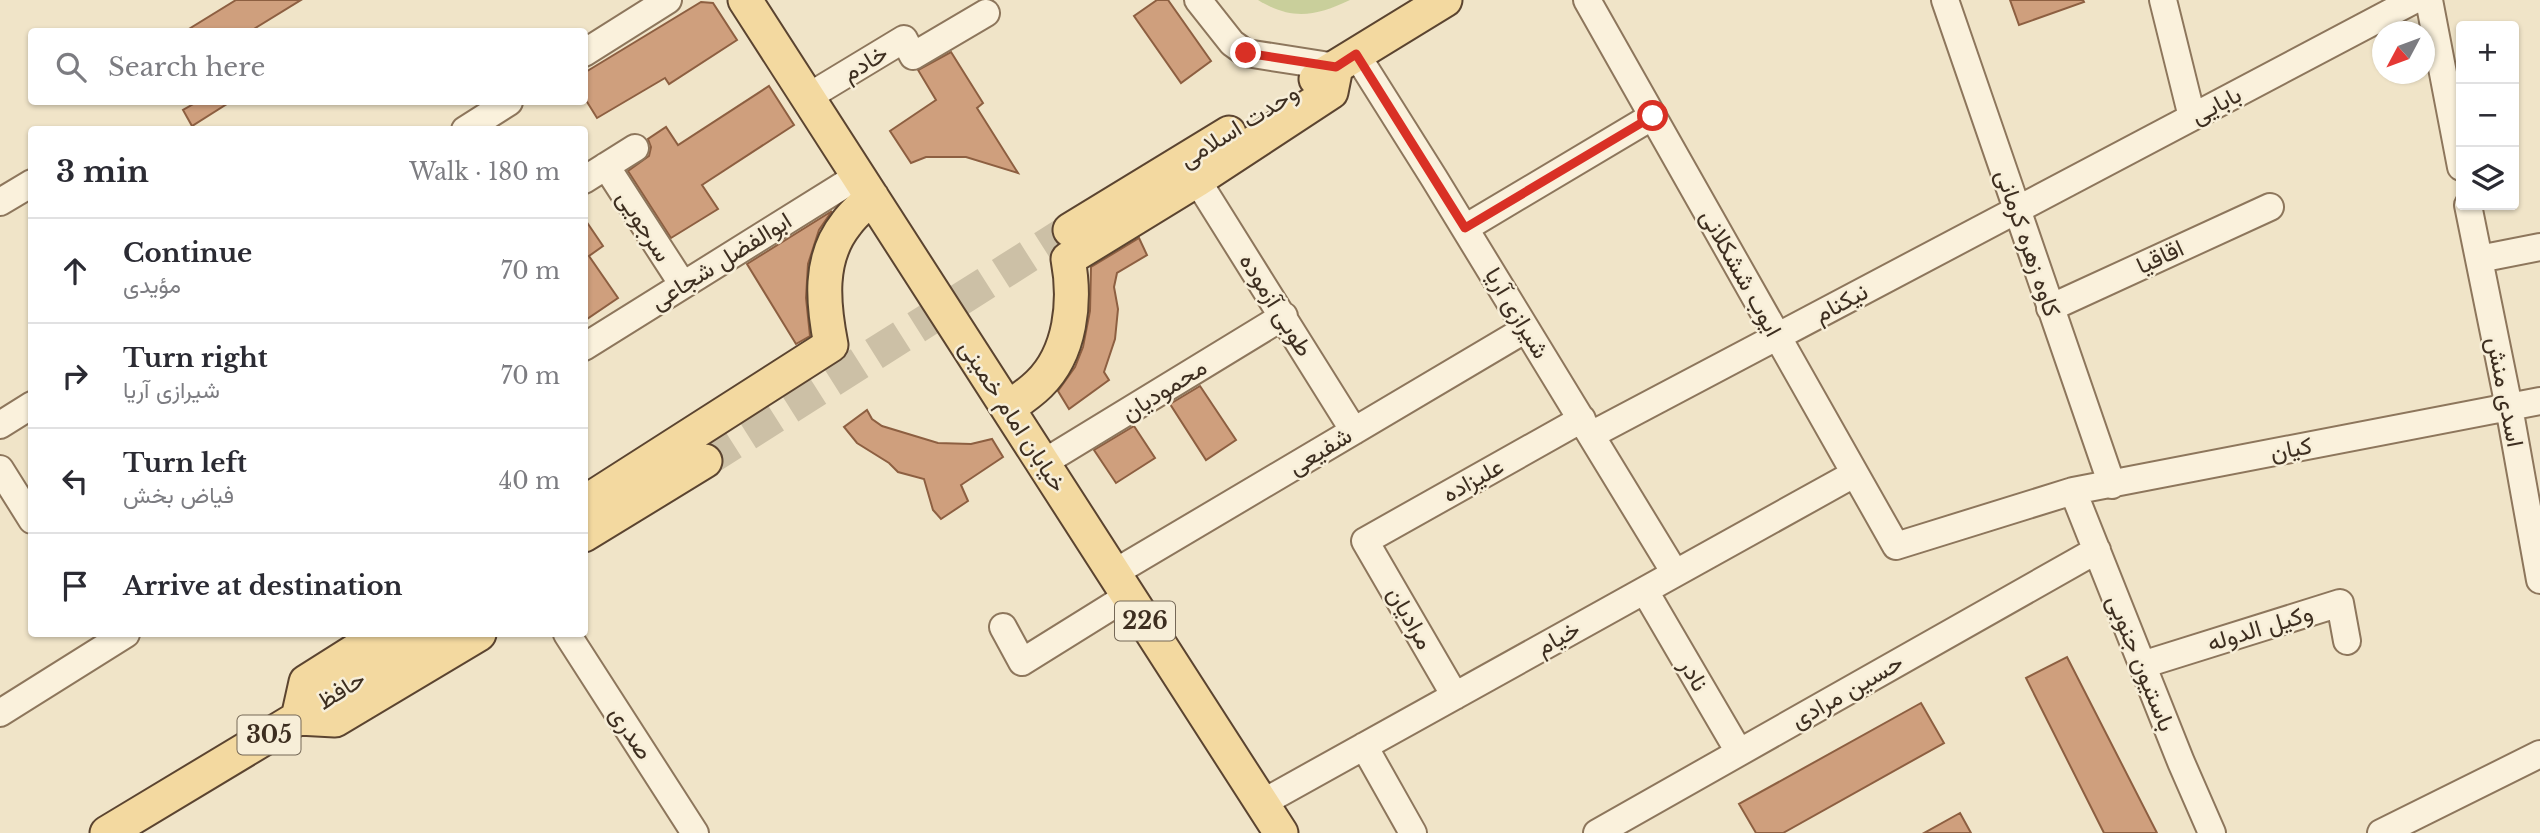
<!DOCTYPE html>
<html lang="en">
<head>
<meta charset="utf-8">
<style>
  :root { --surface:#fff; --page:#f7f7f7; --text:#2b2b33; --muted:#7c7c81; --line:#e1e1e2 }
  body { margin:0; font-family:"Libre Baskerville",Vazirmatn,serif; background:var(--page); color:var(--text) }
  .controls { position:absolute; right:21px; top:21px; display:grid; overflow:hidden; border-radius:7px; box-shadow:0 2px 5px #0004 }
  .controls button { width:63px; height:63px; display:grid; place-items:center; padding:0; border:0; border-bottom:2px solid var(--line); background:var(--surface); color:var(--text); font:35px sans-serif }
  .compass { position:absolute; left:2372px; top:21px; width:63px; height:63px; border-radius:50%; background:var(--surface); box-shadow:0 2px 5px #0004; rotate:229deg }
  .stop { position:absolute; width:21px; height:21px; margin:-16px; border:5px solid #d93025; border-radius:50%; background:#fff }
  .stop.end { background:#d93025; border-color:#fff; box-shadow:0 2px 7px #0008 }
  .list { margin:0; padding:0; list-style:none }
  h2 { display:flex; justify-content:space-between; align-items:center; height:91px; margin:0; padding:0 28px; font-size:30px }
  h2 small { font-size:23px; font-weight:400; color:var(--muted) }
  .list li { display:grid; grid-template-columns:46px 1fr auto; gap:21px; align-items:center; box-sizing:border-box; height:105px; padding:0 28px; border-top:2px solid var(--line) }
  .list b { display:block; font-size:26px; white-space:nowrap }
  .list p { margin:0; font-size:23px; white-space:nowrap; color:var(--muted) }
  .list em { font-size:23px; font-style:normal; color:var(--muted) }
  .icon { flex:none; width:38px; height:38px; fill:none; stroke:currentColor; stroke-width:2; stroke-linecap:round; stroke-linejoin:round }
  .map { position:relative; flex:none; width:2540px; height:833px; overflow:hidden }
  .search { position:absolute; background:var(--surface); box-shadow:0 2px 5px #0004; left:28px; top:28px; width:560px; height:77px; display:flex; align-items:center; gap:18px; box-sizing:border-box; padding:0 24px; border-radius:7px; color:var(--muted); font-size:26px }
  .panel { position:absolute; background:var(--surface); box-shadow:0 2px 5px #0004; left:28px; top:126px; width:560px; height:511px; border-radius:7px }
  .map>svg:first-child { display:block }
  .green { fill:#c9cf9b }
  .building { fill:#cf9f7d; stroke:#8d5f41; stroke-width:2 }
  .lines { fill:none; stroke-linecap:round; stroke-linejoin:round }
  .major-tunnel { stroke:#ccc0a6; stroke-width:33; stroke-dasharray:33 17; stroke-linecap:butt }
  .minor-casing { stroke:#8d765c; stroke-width:30 }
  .major-casing { stroke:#5b4430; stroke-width:37 }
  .minor { stroke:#faf1dc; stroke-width:26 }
  .major { stroke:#f3d9a0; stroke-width:33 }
  .route { stroke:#d93025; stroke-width:9 }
  .labels { text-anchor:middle; stroke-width:5; stroke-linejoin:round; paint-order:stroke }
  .shield { fill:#f7eed8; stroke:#756857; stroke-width:2 }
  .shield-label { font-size:23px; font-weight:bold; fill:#3d2e20 }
  .street-label { font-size:24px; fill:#3d2e20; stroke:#f7eed8 }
</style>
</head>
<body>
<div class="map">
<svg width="2540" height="833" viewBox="0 0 2540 833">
  <rect width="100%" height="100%" fill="#f0e4c8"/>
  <!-- green -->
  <path class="green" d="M 1258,0 L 1350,0 C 1316,16 1292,21 1258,0 Z"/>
  <!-- building -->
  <path class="building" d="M 236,0 L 301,0 L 249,32 L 184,32 Z
    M 1157,0 L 1168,0 L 1211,61 L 1181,83 L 1134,16 Z
    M 2010,0 L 2083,0 L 2084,2 L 2019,25 Z
    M 701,2 L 713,3 L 737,40 L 669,84 L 665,78 L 597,118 L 584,97 L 584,73 Z
    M 951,52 L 983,103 L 977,108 L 1018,173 L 966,157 L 926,157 L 911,163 L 890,131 L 936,100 L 918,70 Z
    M 769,86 L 794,125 L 702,185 L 718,209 L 671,238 L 628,171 L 649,156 L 651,147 L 648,139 L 666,127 L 678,145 Z
    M 197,102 L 230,102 L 192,126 L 183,110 Z
    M 832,211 L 819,230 L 808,264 L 806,298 L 810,336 L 796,344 L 747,264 Z
    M 584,218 L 603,246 L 589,256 L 618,298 L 584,321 Z
    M 1139,238 L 1147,255 L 1117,273 L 1114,287 L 1118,309 L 1115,339 L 1104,372 L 1109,380 L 1069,409 L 1058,391 L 1075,367 L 1083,347 L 1090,311 L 1091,267 Z
    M 1200,386 L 1236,440 L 1206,460 L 1170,404 Z
    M 867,410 L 872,419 L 882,426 L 938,443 L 971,444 L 992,439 L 1003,457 L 961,485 L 968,501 L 941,519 L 933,510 L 924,479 L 898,472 L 889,463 L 857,443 L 844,427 Z
    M 1134,426 L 1155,458 L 1116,483 L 1094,450 Z
    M 2067,657 L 2157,833 L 2104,833 L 2026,678 Z
    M 1921,703 L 1944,743 L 1783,833 L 1756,833 L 1739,804 Z
    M 1960,813 L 1971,833 L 1924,833 Z"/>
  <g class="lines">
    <!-- major-tunnel -->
    <path class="major-tunnel" d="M 705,461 L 1070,230"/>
    <defs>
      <path id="minor" d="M 1198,0 L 1232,43 L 1246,53 L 1336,67
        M 1587,0 L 1896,546 L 2073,491 L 2540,401
        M 1945,0 L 2112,485
        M 2163,0 L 2192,117
        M 2429,0 L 2461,167
        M 584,53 L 668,0
        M 1356,54 L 1434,178 L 1675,573
        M 808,97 L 904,39 L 913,56 L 986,13
        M 465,130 L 509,102
        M 606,166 L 683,285
        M 584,180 L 635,148
        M 1197,180 L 1354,431
        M 0,202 L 32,183
        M 2468,205 L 2509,407 L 2540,580
        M 1465,228 L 1653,116
        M 2479,259 L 2540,247
        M 2050,308 L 2270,207
        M 584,347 L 858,176
        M 0,425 L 32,405
        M 1591,435 L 2414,0
        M 1043,463 L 1284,316
        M 0,469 L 32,520
        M 2073,491 L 2181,762 L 2212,833
        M 1114,573 L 1526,329
        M 1649,598 L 1739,752
        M 1003,627 L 1022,662 L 1128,596
        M 567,634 L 695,833
        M 2142,665 L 2340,603 L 2347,641
        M 1455,696 L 1365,541 L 1582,419
        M 0,713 L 126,634
        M 1364,746 L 1413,833
        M 1262,803 L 1854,474
        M 1597,833 L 2097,550
        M 2381,833 L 2540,754"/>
      <path id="major" d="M 745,0 L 1281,833
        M 1316,79 L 1445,0
        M 1070,230 L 1229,133
        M 1008,408 C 1018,401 1030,393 1039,384 C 1071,353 1076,301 1068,259 L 1197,180 L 1331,92 L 1336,67
        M 584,503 L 831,345 C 823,304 818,259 846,224 C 853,214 863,206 872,197
        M 584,535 L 705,461
        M 382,634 L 306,682 L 298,718 L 335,720 L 479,634
        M 107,833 L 298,718 L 430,634"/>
    </defs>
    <!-- minor casing -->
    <use href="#minor" class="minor-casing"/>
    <!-- major casing -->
    <use href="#major" class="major-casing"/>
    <!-- minor -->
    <use href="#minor" class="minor"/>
    <!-- major -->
    <use href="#major" class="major"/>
  </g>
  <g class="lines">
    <!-- route -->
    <path class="route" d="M 1246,53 L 1336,67 L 1356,54 L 1465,228 L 1653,116"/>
  </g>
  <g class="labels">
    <!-- shield labels -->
    <g class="shield">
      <rect x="1115" y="601.5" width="60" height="39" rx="5"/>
      <rect x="237.5" y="715.5" width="63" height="39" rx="5"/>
    </g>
    <g class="shield-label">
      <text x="1145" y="629">226</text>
      <text x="269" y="743">305</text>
    </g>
    <!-- street labels -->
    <g class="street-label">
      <text transform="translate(865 63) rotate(-31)" y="8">خادم</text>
      <text transform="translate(2216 105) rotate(-28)" y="8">بابایی</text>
      <text transform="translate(1239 126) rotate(-32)" y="8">وحدت اسلامی</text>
      <text transform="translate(644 226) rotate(57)" y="8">سرجویی</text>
      <text transform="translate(2028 243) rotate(71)" y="8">کاوه زهره کرمانی</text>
      <text transform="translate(2160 257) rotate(-25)" y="8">اقاقیا</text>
      <text transform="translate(721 261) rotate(-32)" y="8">ابوالفضل شجاعی</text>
      <text transform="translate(1741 273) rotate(61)" y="8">ایوب ششکلانی</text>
      <text transform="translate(1841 303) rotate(-28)" y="8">نیکنام</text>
      <text transform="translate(1276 305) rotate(58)" y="8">طوبی آزموده</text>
      <text transform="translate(1517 313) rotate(59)" y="8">شیرازی آریا</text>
      <text transform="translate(1164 390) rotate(-32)" y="8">محمودیان</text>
      <text transform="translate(2505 392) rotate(79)" y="8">اسدی منش</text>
      <text transform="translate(1013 416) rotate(57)" y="8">خیابان امام خمینی</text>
      <text transform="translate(2291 449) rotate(-11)" y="8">کیان</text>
      <text transform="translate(1320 451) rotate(-31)" y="8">شفیعی</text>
      <text transform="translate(1473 480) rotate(-29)" y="8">علیزاده</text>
      <text transform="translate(1410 618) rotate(60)" y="8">مرادیان</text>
      <text transform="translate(2260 628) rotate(-17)" y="8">وکیل الدوله</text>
      <text transform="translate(1558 638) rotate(-29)" y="8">خیام</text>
      <text transform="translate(2141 663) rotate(68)" y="8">باستیون جنوبی</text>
      <text transform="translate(1694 675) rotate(60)" y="8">نادر</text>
      <text transform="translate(341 690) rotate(-32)" y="8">حافظ</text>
      <text transform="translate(1847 691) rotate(-30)" y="8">حسین مرادی</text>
      <text transform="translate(631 733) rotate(57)" y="8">صدری</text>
    </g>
  </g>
</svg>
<div class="controls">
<button>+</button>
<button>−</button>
<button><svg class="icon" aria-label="layers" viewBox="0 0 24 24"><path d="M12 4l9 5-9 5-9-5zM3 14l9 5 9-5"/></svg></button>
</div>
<svg class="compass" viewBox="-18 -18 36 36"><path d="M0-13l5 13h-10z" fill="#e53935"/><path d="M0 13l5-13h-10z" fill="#7c7c81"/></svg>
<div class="stop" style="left:1653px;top:116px"></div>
<div class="stop end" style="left:1246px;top:53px"></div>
<div class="search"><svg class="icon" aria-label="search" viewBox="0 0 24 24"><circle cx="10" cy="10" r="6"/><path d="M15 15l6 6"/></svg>Search here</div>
<section class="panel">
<h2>3 min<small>Walk · 180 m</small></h2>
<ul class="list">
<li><svg class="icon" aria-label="ahead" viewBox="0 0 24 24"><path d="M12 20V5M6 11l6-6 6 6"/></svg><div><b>Continue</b><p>مؤیدی</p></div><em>70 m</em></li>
<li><svg class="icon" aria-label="right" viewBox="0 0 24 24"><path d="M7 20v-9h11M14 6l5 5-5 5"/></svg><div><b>Turn right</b><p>شیرازی آریا</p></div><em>70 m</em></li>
<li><svg class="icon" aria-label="left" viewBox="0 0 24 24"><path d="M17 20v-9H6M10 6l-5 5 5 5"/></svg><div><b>Turn left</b><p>فیاض بخش</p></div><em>40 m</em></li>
<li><svg class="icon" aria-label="arrive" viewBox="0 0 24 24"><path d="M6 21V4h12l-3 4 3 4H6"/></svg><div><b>Arrive at destination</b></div></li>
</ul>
</section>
</div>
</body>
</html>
